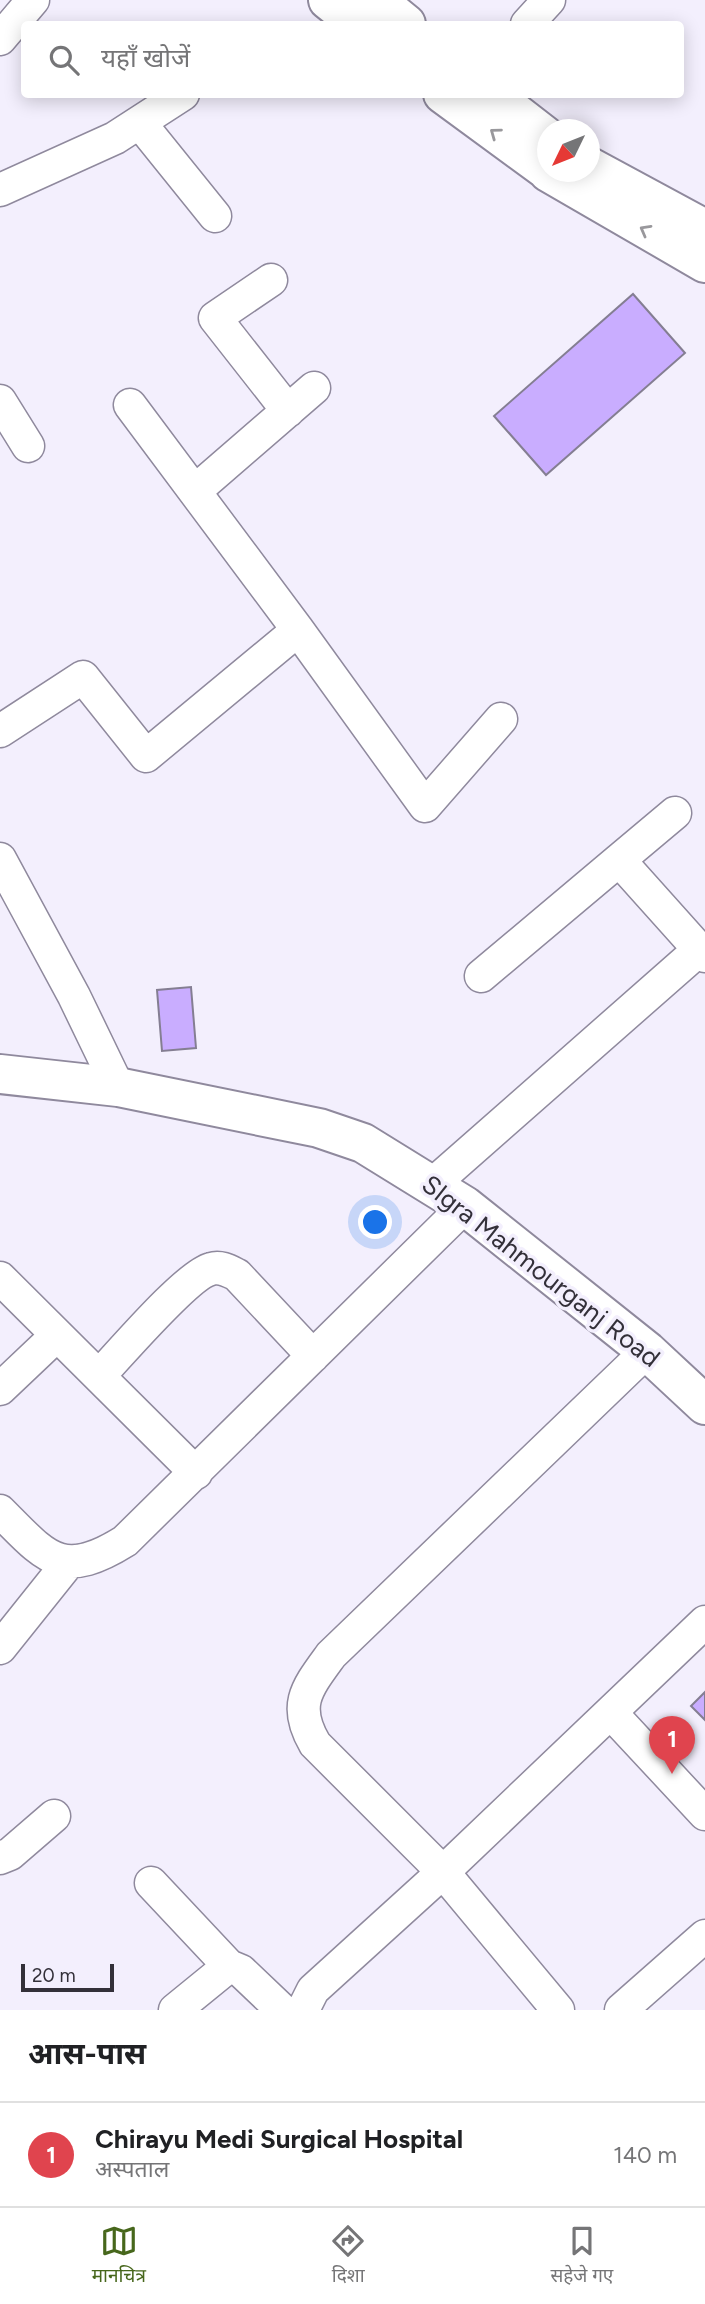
<!DOCTYPE html>
<html lang="hi">
<head>
<meta charset="utf-8">
<style>
  :root { --surface:#fff; --page:#f2f2f2; --text:#202124; --muted:#757577; --line:#e0e0e0; --accent:#47671c }
  body { margin:0; font-family:Figtree,"Noto Sans Devanagari",sans-serif; background:var(--page); color:var(--text) }
  .compass { position:absolute; left:537px; top:119px; width:63px; height:63px; border-radius:50%; background:var(--surface); box-shadow:0 4px 18px #0003; rotate:227deg }
  .scale { position:absolute; left:21px; bottom:18px; width:93px; box-sizing:border-box; padding-left:7px; border:4px solid #333039; border-top:0; font-size:19px; line-height:24px; white-space:nowrap; color:#333039; -webkit-text-stroke:5px #f3effd; paint-order:stroke }
  .you { position:absolute; left:376px; top:1223px; width:24px; height:24px; margin:-18px; border:5px solid #fff; border-radius:50%; background:#1a73e8; box-shadow:0 0 0 10px #1a73e833 }
  .badge { display:grid; place-items:center; width:46px; height:46px; border-radius:50%; background:var(--accent); color:#fff; font-size:23px; font-weight:700 }
  .pin { position:absolute; translate:-50% -58px; filter:drop-shadow(0 2px 4px #0008) }
  .pin::after { content:''; position:absolute; top:37px; width:24px; height:21px; background:inherit; clip-path:polygon(0 0,100% 0,50% 100%) }
  .list { margin:0; padding:0; list-style:none }
  h2 { display:flex; justify-content:space-between; align-items:center; height:91px; margin:0; padding:0 28px; font-size:30px }
  h2 small { font-size:23px; font-weight:400; color:var(--muted) }
  .list li { display:grid; grid-template-columns:46px 1fr auto; gap:21px; align-items:center; box-sizing:border-box; height:105px; padding:0 28px; border-top:2px solid var(--line) }
  .list b { display:block; font-size:26px; white-space:nowrap }
  .list p { margin:0; font-size:23px; white-space:nowrap; color:var(--muted) }
  .list em { font-size:23px; font-style:normal; color:var(--muted) }
  .icon { flex:none; width:38px; height:38px; fill:none; stroke:currentColor; stroke-width:2; stroke-linecap:round; stroke-linejoin:round }
  .map { position:relative; flex:none; width:705px; height:2010px; overflow:hidden }
  .search { position:absolute; background:var(--surface); box-shadow:0 4px 18px #0003; left:21px; right:21px; top:21px; height:77px; display:flex; align-items:center; gap:18px; box-sizing:border-box; padding:0 24px; border-radius:7px; color:var(--muted); font-size:26px }
  .sheet { height:196px; background:var(--surface) }
  nav { display:flex; justify-content:space-around; align-items:center; box-sizing:border-box; height:98px; border-top:2px solid var(--line); background:var(--surface); font-size:19px; color:var(--muted) }
  nav a { display:grid; justify-items:center; gap:4px }
  nav .on { color:var(--accent) }
  .map>svg:first-child { display:block }
  .building { fill:#c9adff; stroke:#847e92; stroke-width:2 }
  .lines { fill:none; stroke-linecap:round; stroke-linejoin:round }
  .minor-casing { stroke:#8f899d; stroke-width:35 }
  .tertiary-casing { stroke:#8f899d; stroke-width:42 }
  .primary-casing { stroke:#8f899d; stroke-width:42 }
  .minor { stroke:#fff; stroke-width:32 }
  .tertiary { stroke:#fff; stroke-width:38 }
  .primary { stroke:#fff; stroke-width:38 }
  .oneway { stroke:#99989c }
  .labels { text-anchor:middle; stroke-width:7; stroke-linejoin:round; paint-order:stroke }
  .street-label { font-size:26px; fill:#333039; stroke:#f3effd }
</style>
</head>
<body>
<div class="map">
<svg width="705" height="2010" viewBox="0 0 705 2010">
  <rect width="100%" height="100%" fill="#f3effd"/>
  <!-- building -->
  <path class="building" d="M 633,294 L 685,353 L 546,475 L 494,416 Z
    M 191,987 L 196,1048 L 162,1051 L 157,990 Z
    M 705,1692 L 705,1720 L 691,1706 Z"/>
  <g class="lines">
    <defs>
      <path id="minor" d="M 527,24 L 549,0
        M 0,39 L 33,0
        M 140,123 L 215,216
        M 0,190 L 115,138 L 183,94
        M 271,280 L 215,318 L 288,411
        M 0,401 L 28,446
        M 130,405 L 298,630
        M 195,491 L 314,388
        M 0,731 L 83,677 L 146,756 L 298,630 L 425,806 L 501,719
        M 0,859 L 74,996 L 118,1087
        M 619,860 L 675,813
        M 481,976 L 619,860 L 705,956
        M 433,1184 L 700,949
        M 0,1278 L 196,1473
        M 99,1376 C 120,1354 187,1275 211,1269 C 221,1266 229,1271 237,1275 L 313,1356
        M 0,1389 L 57,1335
        M 0,1511 C 46,1557 61,1581 125,1541 L 465,1206
        M 0,1648 L 68,1563
        M 611,1713 L 705,1814
        M 0,1858 L 10,1854 L 54,1816
        M 151,1883 L 229,1966
        M 175,2010 L 229,1966 L 241,1971 L 282,2010
        M 303,2010 L 313,1990 L 443,1872 L 705,1622
        M 558,2010 L 443,1872 L 315,1744 C 292,1705 307,1688 331,1655 L 647,1351
        M 621,2010 L 705,1936"/>
      <path id="tertiary" d="M 0,1074 L 118,1087 L 319,1128 L 363,1143 L 465,1206 L 647,1351 L 705,1405"/>
      <path id="primary" d="M 328,0 L 358,24
        M 377,0 L 406,24
        M 443,94 L 548,171
        M 491,94 L 548,138
        M 590,167 L 705,229
        M 548,172 L 705,263"/>
    </defs>
    <!-- minor casing -->
    <use href="#minor" class="minor-casing"/>
    <!-- tertiary casing -->
    <use href="#tertiary" class="tertiary-casing"/>
    <!-- primary casing -->
    <use href="#primary" class="primary-casing"/>
    <!-- minor -->
    <use href="#minor" class="minor"/>
    <!-- tertiary -->
    <use href="#tertiary" class="tertiary"/>
    <!-- primary -->
    <use href="#primary" class="primary"/>
  </g>
  <!-- one-way arrows -->
  <defs><path id="oneway-chevron" d="M-2-3.5L2.5 0L-2 3.5" fill="none" stroke-width="1.6" stroke-linecap="round" stroke-linejoin="round" transform="scale(1.75)"/></defs>
  <g class="oneway">
    <use href="#oneway-chevron" transform="translate(495 133) rotate(-144)"/>
    <use href="#oneway-chevron" transform="translate(645 230) rotate(-151)"/>
  </g>
  <g class="labels">
    <!-- street labels -->
    <g class="street-label">
      <text transform="translate(541 1271) rotate(38)" y="9">SIgra Mahmourganj Road</text>
    </g>
  </g>
</svg>
<svg class="compass" viewBox="-18 -18 36 36"><path d="M0-13l5 13h-10z" fill="#e53935"/><path d="M0 13l5-13h-10z" fill="#757577"/></svg>
<div class="scale">20 m</div>
<div class="you"></div>
<div class="pin badge" style="left:672px;top:1774px;background:#e0444e">1</div>
<div class="search"><svg class="icon" aria-label="search" viewBox="0 0 24 24"><circle cx="10" cy="10" r="6"/><path d="M15 15l6 6"/></svg>यहाँ खोजें</div>
</div>
<section class="sheet">
<h2>आस-पास<small></small></h2>
<ul class="list">
<li><span class="badge" style="background:#e0444e">1</span><div><b>Chirayu Medi Surgical Hospital</b><p>अस्पताल</p></div><em>140 m</em></li>
</ul>
</section>
<nav>
<a class="on"><svg class="icon" aria-label="map" viewBox="0 0 24 24"><path d="M3 6l6-2 6 2 6-2v14l-6 2-6-2-6 2zM9 4v14M15 6v14"/></svg>मानचित्र</a>
<a><svg class="icon" aria-label="directions" viewBox="0 0 24 24"><path d="M12 3l9 9-9 9-9-9zM9 14v-3h6M13 9l2 2-2 2"/></svg>दिशा</a>
<a><svg class="icon" aria-label="saved" viewBox="0 0 24 24"><path d="M7 4h10v16l-5-4-5 4z"/></svg>सहेजे गए</a>
</nav>
</body>
</html>
